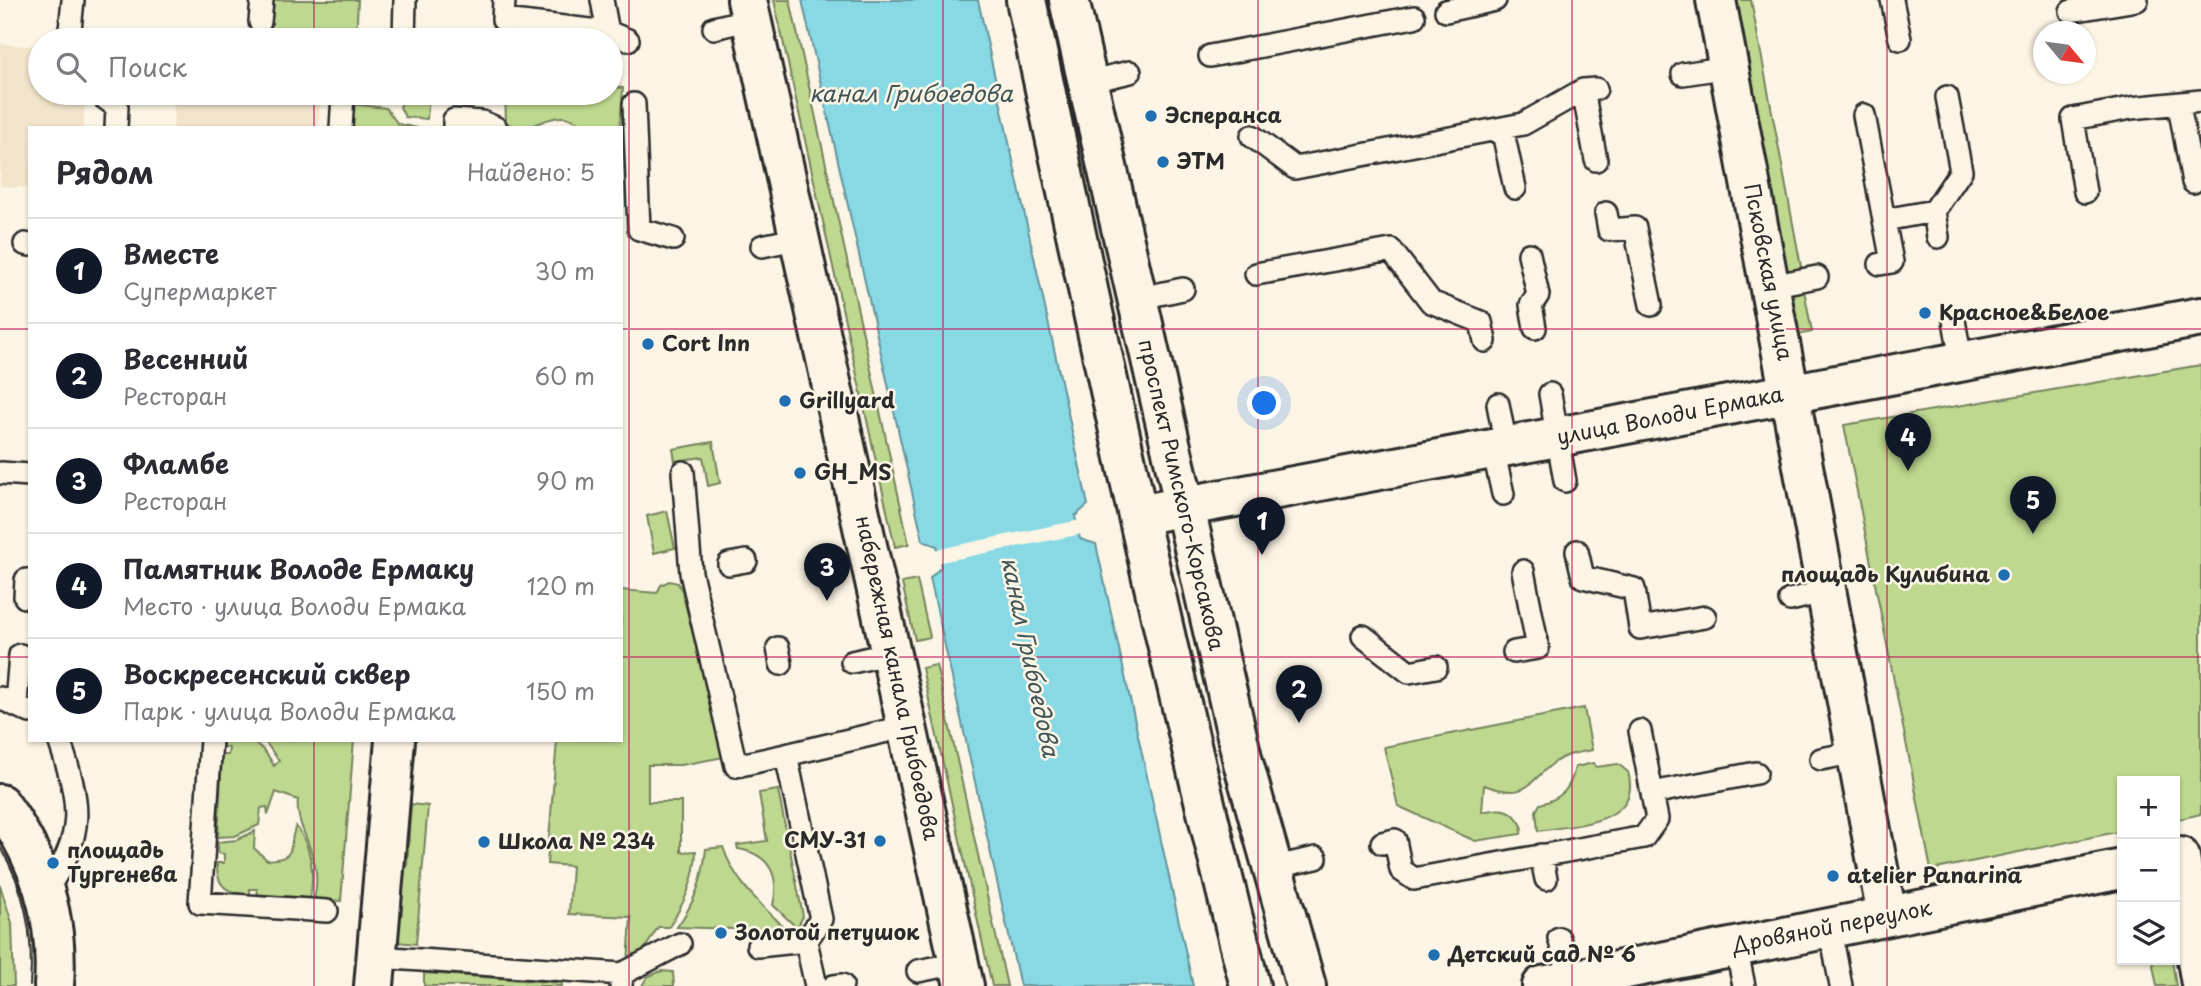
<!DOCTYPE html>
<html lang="ru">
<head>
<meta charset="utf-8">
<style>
  :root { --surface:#fff; --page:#f7f7f7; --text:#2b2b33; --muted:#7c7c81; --line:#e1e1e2; --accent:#111827 }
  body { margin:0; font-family:"Playpen Sans",sans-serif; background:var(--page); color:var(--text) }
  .controls { position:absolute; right:21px; bottom:21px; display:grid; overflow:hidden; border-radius:0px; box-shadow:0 2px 5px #0004 }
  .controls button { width:63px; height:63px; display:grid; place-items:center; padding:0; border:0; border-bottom:2px solid var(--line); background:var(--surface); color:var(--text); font:35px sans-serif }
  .compass { position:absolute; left:2033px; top:21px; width:63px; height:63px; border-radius:50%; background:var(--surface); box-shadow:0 2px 5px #0004; rotate:119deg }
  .you { position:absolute; left:1265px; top:404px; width:24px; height:24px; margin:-18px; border:5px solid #fff; border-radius:50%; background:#1a73e8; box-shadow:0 0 0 10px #1a73e833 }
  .badge { display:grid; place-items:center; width:46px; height:46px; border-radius:50%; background:var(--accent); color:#fff; font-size:23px; font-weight:700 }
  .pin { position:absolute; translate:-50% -58px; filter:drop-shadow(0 2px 4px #0008) }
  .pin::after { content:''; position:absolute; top:37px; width:24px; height:21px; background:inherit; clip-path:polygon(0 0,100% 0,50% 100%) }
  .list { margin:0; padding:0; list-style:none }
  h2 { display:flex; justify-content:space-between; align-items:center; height:91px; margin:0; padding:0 28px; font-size:30px }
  h2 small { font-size:23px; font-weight:400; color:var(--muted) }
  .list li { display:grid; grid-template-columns:46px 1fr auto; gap:21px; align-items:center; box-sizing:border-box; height:105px; padding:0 28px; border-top:2px solid var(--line) }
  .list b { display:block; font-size:26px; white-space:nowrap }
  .list p { margin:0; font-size:23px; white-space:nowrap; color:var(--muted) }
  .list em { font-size:23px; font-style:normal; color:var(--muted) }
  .icon { flex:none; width:38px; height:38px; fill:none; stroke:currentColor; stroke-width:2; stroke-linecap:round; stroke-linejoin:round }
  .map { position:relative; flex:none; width:2201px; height:986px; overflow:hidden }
  .search { position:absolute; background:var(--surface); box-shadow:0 2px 5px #0004; left:28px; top:28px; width:595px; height:77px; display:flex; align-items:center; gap:18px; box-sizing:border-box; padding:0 24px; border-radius:38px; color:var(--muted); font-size:26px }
  .panel { position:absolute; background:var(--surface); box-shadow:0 2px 5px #0004; left:28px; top:126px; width:595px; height:616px; border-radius:0px }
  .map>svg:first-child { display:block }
  .built { fill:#f2e4cb }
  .green { fill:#bed88f; stroke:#74825d; stroke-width:2 }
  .water { fill:#89d9e5; stroke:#63939b; stroke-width:2 }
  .pier { fill:#fcf5e5 }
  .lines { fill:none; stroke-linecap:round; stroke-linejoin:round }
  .lane-casing { stroke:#2b2b2b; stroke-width:26 }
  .street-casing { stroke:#2b2b2b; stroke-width:44 }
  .secondary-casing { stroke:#2b2b2b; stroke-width:44 }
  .primary-casing { stroke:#2b2b2b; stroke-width:44 }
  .lane { stroke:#fcf5e5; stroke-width:21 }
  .street { stroke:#fcf5e5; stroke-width:38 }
  .secondary { stroke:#fcf5e5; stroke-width:38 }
  .primary { stroke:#fcf5e5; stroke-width:38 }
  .tram { stroke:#2b2b2b; stroke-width:2 }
  .grid { fill:none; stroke:#c2185b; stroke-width:2; stroke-opacity:0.55 }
  .poi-dot { fill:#1f6fb2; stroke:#fcf5e5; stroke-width:2.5 }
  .labels { text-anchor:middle; stroke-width:5; stroke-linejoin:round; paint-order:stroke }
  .poi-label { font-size:21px; font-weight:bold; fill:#2b2b2b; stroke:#fcf5e5; text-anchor:start }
  .street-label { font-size:21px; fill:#2b2b2b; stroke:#fcf5e5 }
  .water-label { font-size:23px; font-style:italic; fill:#42565a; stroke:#fcf5e5 }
</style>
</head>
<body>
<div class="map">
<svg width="2201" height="986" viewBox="0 0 2201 986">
  <rect width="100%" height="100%" fill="#fcf5e5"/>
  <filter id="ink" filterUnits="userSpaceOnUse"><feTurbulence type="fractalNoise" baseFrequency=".0143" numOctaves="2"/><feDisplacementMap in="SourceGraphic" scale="14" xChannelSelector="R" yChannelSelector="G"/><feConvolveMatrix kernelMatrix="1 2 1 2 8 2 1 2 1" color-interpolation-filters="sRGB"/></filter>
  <g filter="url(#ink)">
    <!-- built -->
    <path class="built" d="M 0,44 L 40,47 L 40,93 L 86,93 L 83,128 L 30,128 L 30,188 L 0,186 Z
      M 187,93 L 321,93 L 318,128 L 173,128 L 174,98 L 187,99 Z"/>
    <!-- green -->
    <path class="green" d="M 269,0 L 358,0 L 356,40 L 256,40 Z
      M 774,0 L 790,0 L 909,544 L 895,547 Z
      M 1729,0 L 1751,0 L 1802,272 L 1782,276 Z
      M 611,87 L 623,88 L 620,128 C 611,128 596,130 588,127 C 579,124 573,117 563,117 C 538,117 533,135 506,123 L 505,93 L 611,93 Z
      M 407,93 L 429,93 L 427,119 L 405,117 L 400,107 Z
      M 351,104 L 386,108 L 398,124 L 418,128 L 350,128 Z
      M 1804,290 L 1812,332 L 1793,336 L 1786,294 Z
      M 2201,365 L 2201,814 L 2175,820 L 2175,781 L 2122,781 L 2122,831 L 1931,870 L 1844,425 Z
      M 713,442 L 720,483 L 708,486 L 703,457 L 675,461 L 673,449 Z
      M 667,511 L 675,548 L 654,553 L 647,516 Z
      M 917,580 L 930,637 L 915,640 L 902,583 Z
      M 669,581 L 678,583 L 682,591 L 724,757 L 681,765 L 648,765 L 648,802 L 681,802 L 681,852 L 696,851 C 695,880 685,902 669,927 L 658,927 L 640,957 L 628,963 L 631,917 L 569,914 L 572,866 L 547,864 L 557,740 L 621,740 L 621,590 L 657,593 L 661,585 Z
      M 936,665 L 1007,986 L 992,986 L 922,668 Z
      M 1584,708 L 1592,750 C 1582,752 1569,753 1560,759 C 1528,777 1533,803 1484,785 L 1482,812 C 1501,807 1513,808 1522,826 L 1521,834 L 1475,841 L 1398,806 L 1384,747 Z
      M 223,740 C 250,740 261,740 274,766 L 279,761 L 264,740 L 354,740 L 341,901 L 314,899 C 325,855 294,831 298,800 L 276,792 L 268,815 L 267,807 L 261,808 L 259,825 L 235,836 L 218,837 L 222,755 L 228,755 L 229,748 L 223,747 Z
      M 1594,763 L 1596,767 L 1618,764 L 1628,772 C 1643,824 1573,825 1538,831 L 1536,811 L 1540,804 C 1561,799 1571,789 1575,767 Z
      M 778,790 L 803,916 L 797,928 L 773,905 C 780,876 770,854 738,849 L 737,845 L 767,841 L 759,793 Z
      M 411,804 L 428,806 L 416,944 L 398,942 L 395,936 L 398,872 L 407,867 Z
      M 296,826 C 311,847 315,873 310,899 L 258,895 L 257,889 L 250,889 L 250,895 C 227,893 216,887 217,863 L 224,863 L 224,854 L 218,853 L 218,842 L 237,840 L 255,831 L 254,848 L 267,860 C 300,859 287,845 296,826 Z
      M 723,847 C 735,884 763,906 790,933 L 763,934 L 763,930 L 677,927 C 695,902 703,879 706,849 Z
      M 0,885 L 12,923 L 14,986 L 0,986 Z
      M 2152,960 L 2172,960 L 2176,986 L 2157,986 Z
      M 661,971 L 673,972 L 674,986 L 642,986 L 647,977 Z
      M 424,973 L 562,983 L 562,986 L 424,986 Z"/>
    <!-- water -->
    <path class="water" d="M 802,0 L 978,0 L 1088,505 L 1075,516 L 1080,539 L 1096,544 L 1193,986 L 1020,986 L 930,578 L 941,567 L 937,546 L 923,541 Z"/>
    <!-- pier -->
    <path class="pier" d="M 1080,520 L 1082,534 L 936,563 L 934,550 Z"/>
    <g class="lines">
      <defs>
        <path id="lane" d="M 504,0 L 503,20 L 608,32 L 628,40
          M 602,0 L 608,32
          M 1892,0 L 1900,39
          M 1446,11 L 1495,0
          M 2071,11 L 2137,0
          M 260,22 L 262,0
          M 714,28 L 751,19
          M 69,40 L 73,0
          M 404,40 L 405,0
          M 1210,56 L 1414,17
          M 1683,74 L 1729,67
          M 1087,82 L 1130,72
          M 1583,90 L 1596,160
          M 98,93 L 117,107 L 116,128
          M 634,104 L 639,229 L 673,239
          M 2179,105 L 2193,182
          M 1864,115 L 1884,220
          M 341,128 L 343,94
          M 454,128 L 454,120 L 482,122 L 496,128
          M 1502,128 L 1515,188
          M 1252,136 L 1295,168 L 1523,124 L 1583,90 L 1596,89
          M 2085,192 L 2073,119 L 2131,108 L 2201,101
          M 1606,213 L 1609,230 L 1635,228 L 1651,305
          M 1938,237 L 1934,211 L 1961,171 L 1947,97
          M 25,244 L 30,245
          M 762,246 L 800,238
          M 1529,254 L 1538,295 L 1531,305 L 1535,328
          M 1880,264 L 1892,262 L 1884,220 L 1934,211
          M 1256,274 L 1391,250 L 1431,302 L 1481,322 L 1485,341
          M 1770,286 L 1817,277
          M 1136,299 L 1183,289
          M 1954,320 L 1961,361
          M 1550,394 L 1565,481
          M 1498,404 L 1506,446
          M 1493,449 L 1503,494
          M 683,472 L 691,573 L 736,766 L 786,755
          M 1,473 L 30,475
          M 1577,551 L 1583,577 L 1634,589 L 1640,628 L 1705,617
          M 729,564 L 746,561
          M 25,597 L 26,580 L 30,580
          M 1790,600 L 1827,591
          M 1363,636 L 1409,672 L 1436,667
          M 778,648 L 781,664
          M 1514,652 L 1538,648 L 1523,571
          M 852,662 L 891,653
          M 0,698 L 30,712
          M 16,703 L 20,655
          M 211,740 L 200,903 L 327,911
          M 1821,759 L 1857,752
          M 1652,793 L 1756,773
          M 1382,843 L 1395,840 L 1401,870 L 1414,879 L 1644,837 L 1657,819 L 1640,731
          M 1541,855 L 1546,879
          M 1271,868 L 1316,858
          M 46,890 C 86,834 81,804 59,740
          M 1830,928 L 1841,986
          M 1559,938 L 1571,981
          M 758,946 L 806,941
          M 1736,947 L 1744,986
          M 377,957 L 622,974 L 621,986
          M 918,971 L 959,963
          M 622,974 L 680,944
          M 816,986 L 806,941 L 821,919 L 786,755 L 908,726
          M 834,986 L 842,985"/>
        <path id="street" d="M 747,0 L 964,986
          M 1716,0 L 1887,916
          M 1138,515 L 2201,317
          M 2180,857 L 2201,984
          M 374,986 L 395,740
          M 1542,986 L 2122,869"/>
        <path id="secondary" d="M 0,804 C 40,858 59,918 54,986"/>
        <path id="primary" d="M 1026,0 C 1096,330 1167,659 1250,986
          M 1069,0 L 1243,762 L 1306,986"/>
      </defs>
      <!-- lane casing -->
      <use href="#lane" class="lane-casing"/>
      <!-- street casing -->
      <use href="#street" class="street-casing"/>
      <!-- secondary casing -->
      <use href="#secondary" class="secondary-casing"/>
      <!-- primary casing -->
      <use href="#primary" class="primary-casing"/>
      <!-- lane -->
      <use href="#lane" class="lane"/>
      <!-- street -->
      <use href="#street" class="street"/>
      <!-- secondary -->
      <use href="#secondary" class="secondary"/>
      <!-- primary -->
      <use href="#primary" class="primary"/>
      <!-- tram -->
      <path class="tram" d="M 0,847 C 26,890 34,936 30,986"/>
    </g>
  </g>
  <!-- grid -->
  <path class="grid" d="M 314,0 L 314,40M 629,0 L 629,986M 943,0 L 943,986M 1258,0 L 1258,986M 1572,0 L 1572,986M 1887,0 L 1887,986M 314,93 L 314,128M 0,329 L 30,329M 621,329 L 2201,329M 0,657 L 30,657M 621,657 L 2201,657M 314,740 L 314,986"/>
  <!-- markers -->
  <g class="poi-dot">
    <circle cx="1151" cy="116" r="7"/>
    <circle cx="1163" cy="162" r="7"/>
    <circle cx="1925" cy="313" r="7"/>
    <circle cx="648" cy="344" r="7"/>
    <circle cx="785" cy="401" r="7"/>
    <circle cx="800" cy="473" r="7"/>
    <circle cx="2004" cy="575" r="7"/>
    <circle cx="880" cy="841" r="7"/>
    <circle cx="484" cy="842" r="7"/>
    <circle cx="53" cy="863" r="7"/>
    <circle cx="1833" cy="876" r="7"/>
    <circle cx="721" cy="933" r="7"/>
    <circle cx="1434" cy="955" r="7"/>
  </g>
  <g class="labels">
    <!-- poi labels -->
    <g class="poi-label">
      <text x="1165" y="123">Эсперанса</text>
      <text x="1177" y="169">ЭТМ</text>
      <text x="1939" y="320">Красное&amp;Белое</text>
      <text x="662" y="351">Cort Inn</text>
      <text x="799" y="408">Grillyard</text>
      <text x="814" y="480">GH_MS</text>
      <text x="1990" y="582" text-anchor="end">площадь Кулибина</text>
      <text x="866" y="848" text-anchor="end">СМУ-31</text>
      <text x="498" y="849">Школа № 234</text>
      <text x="67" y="858">площадь<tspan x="67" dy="24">Тургенева</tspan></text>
      <text x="1847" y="883">atelier Panarina</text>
      <text x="735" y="940">Золотой петушок</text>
      <text x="1448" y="962">Детский сад № 6</text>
    </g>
    <!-- street labels -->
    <g class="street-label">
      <text transform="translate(1768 272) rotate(79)" y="7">Псковская улица</text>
      <text transform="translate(1670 416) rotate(-11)" y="7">улица Володи Ермака</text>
      <text transform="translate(1181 495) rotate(77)" y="7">проспект Римского-Корсакова</text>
      <text transform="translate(897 678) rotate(78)" y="7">набережная канала Грибоедова</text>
      <text transform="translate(1832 927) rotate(-11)" y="7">Дровяной переулок</text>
    </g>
    <!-- water labels -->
    <g class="water-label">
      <text x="911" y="102">канал Грибоедова</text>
      <text transform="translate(1030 657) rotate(78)" y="8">канал Грибоедова</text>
    </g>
  </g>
</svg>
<div class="controls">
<button>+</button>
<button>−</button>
<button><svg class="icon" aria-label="layers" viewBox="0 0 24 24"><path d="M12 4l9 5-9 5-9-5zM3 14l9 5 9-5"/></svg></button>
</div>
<svg class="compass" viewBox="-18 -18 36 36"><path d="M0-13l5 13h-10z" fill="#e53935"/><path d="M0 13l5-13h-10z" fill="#7c7c81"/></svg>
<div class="you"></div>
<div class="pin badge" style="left:1262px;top:555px">1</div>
<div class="pin badge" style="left:1299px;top:723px">2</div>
<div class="pin badge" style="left:827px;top:601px">3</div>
<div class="pin badge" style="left:1908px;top:471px">4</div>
<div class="pin badge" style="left:2033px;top:534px">5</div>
<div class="search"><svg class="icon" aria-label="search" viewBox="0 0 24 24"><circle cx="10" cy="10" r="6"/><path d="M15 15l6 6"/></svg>Поиск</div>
<section class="panel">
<h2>Рядом<small>Найдено: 5</small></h2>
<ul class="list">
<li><span class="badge">1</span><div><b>Вместе</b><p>Супермаркет</p></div><em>30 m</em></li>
<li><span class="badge">2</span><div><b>Весенний</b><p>Ресторан</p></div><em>60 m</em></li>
<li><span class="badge">3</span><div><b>Фламбе</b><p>Ресторан</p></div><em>90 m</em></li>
<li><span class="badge">4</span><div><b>Памятник Володе Ермаку</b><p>Место · улица Володи Ермака</p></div><em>120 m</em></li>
<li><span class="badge">5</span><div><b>Воскресенский сквер</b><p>Парк · улица Володи Ермака</p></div><em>150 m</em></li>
</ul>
</section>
</div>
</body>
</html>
